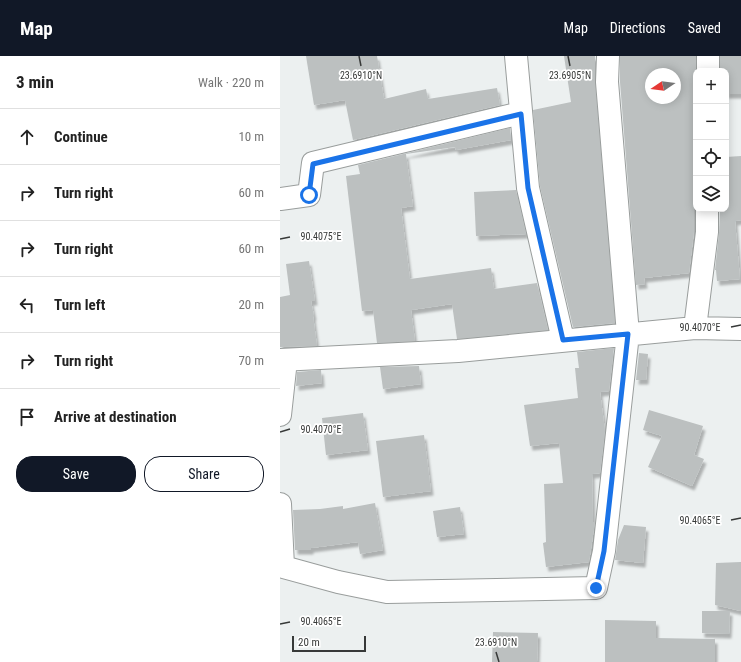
<!DOCTYPE html>
<html lang="en">
<head>
<meta charset="utf-8">
<style>
  :root { --surface:#fff; --page:#f2f2f2; --text:#222; --muted:#767676; --line:#e0e0e0; --accent:#111827 }
  body { margin:0; font-family:"Roboto Condensed",sans-serif; background:var(--page); color:var(--text) }
  .controls { position:absolute; right:12px; top:12px; display:grid; overflow:hidden; border-radius:8px; box-shadow:0 2px 10px #0003 }
  .controls button { width:36px; height:36px; display:grid; place-items:center; padding:0; border:0; border-bottom:1px solid var(--line); background:var(--surface); color:var(--text); font:20px sans-serif }
  .compass { position:absolute; left:365px; top:12px; width:36px; height:36px; border-radius:50%; background:var(--surface); box-shadow:0 2px 10px #0003; rotate:257deg }
  .scale { position:absolute; left:12px; bottom:10px; width:74px; box-sizing:border-box; padding-left:4px; border:2px solid #373938; border-top:0; font-size:11px; line-height:14px; white-space:nowrap; color:#373938; -webkit-text-stroke:3px #fff; paint-order:stroke }
  .stop { position:absolute; width:12px; height:12px; margin:-9px; border:3px solid #1a73e8; border-radius:50%; background:#fff }
  .stop.end { background:#1a73e8; border-color:#fff; box-shadow:0 1px 4px #0008 }
  .list { margin:0; padding:0; list-style:none }
  h2 { display:flex; justify-content:space-between; align-items:center; height:52px; margin:0; padding:0 16px; font-size:17px }
  h2 small { font-size:13px; font-weight:400; color:var(--muted) }
  .list li { display:grid; grid-template-columns:26px 1fr auto; gap:12px; align-items:center; box-sizing:border-box; height:56px; padding:0 16px; border-top:1px solid var(--line) }
  .list b { display:block; font-size:15px; white-space:nowrap }
  .list em { font-size:13px; font-style:normal; color:var(--muted) }
  .actions { display:flex; gap:8px; padding:12px 16px }
  .actions a { flex:1; padding:9px 0; border:1px solid var(--accent); border-radius:16px; text-align:center; font-size:14px; color:var(--accent) }
  .actions .main { background:var(--accent); color:#fff }
  .icon { flex:none; width:22px; height:22px; fill:none; stroke:currentColor; stroke-width:2; stroke-linecap:round; stroke-linejoin:round }
  .map { position:relative; flex:none; width:461px; height:606px; overflow:hidden }
  header { display:flex; align-items:center; gap:24px; box-sizing:border-box; height:56px; padding:0 20px; background:var(--accent); color:#fff }
  header strong { font-size:19px }
  nav { display:flex; gap:22px; margin-inline-start:auto; font-size:14px }
  main { display:flex }
  aside { flex:1; background:var(--surface) }
  .map>svg:first-child { display:block }
  .building { fill:#bcc0c0; fill-rule:evenodd; filter:url(#shadow) }
  .lines { fill:none; stroke-linecap:round; stroke-linejoin:round }
  .minor-casing { stroke:#999d9c; stroke-width:24 }
  .minor { stroke:#fff; stroke-width:22 }
  .route { stroke:#1a73e8; stroke-width:5 }
  .ticks { fill:none; stroke:#373938; stroke-width:1.5 }
  .ticks-label { font-size:10px; text-anchor:middle; fill:#373938; stroke:#fff; stroke-width:3.5; stroke-linejoin:round; paint-order:stroke }
</style>
</head>
<body>
<header>
<strong>Map</strong>
<nav><a>Map</a><a>Directions</a><a>Saved</a></nav>
</header>
<main>
<aside>
<h2>3 min<small>Walk · 220 m</small></h2>
<ul class="list">
<li><svg class="icon" aria-label="ahead" viewBox="0 0 24 24"><path d="M12 20V5M6 11l6-6 6 6"/></svg><div><b>Continue</b></div><em>10 m</em></li>
<li><svg class="icon" aria-label="right" viewBox="0 0 24 24"><path d="M7 20v-9h11M14 6l5 5-5 5"/></svg><div><b>Turn right</b></div><em>60 m</em></li>
<li><svg class="icon" aria-label="right" viewBox="0 0 24 24"><path d="M7 20v-9h11M14 6l5 5-5 5"/></svg><div><b>Turn right</b></div><em>60 m</em></li>
<li><svg class="icon" aria-label="left" viewBox="0 0 24 24"><path d="M17 20v-9H6M10 6l-5 5 5 5"/></svg><div><b>Turn left</b></div><em>20 m</em></li>
<li><svg class="icon" aria-label="right" viewBox="0 0 24 24"><path d="M7 20v-9h11M14 6l5 5-5 5"/></svg><div><b>Turn right</b></div><em>70 m</em></li>
<li><svg class="icon" aria-label="arrive" viewBox="0 0 24 24"><path d="M6 21V4h12l-3 4 3 4H6"/></svg><div><b>Arrive at destination</b></div></li>
</ul>
<div class="actions"><a class="main">Save</a><a>Share</a></div>
</aside>
<div class="map">
<svg width="461" height="606" viewBox="0 0 461 606">
  <defs>
    <filter id="shadow"><feDropShadow dx="2.5" dy="4.5" stdDeviation="1" flood-color="#0004"/></filter>
  </defs>
  <rect width="100%" height="100%" fill="#ecf0f0"/>
  <!-- building -->
  <path class="building" d="M 26,0 L 97,0 L 104,43 L 146,33 L 148,43 L 217,32 L 220,49 L 73,84 L 65,44 L 34,49 Z
    M 284,0 L 315,0 L 315,27 L 335,267 L 293,271 L 260,130 L 253,54 L 291,46 Z
    M 340,0 L 416,0 L 416,147 L 414,153 L 414,175 L 409,217 L 364,222 L 365,228 L 356,229 L 340,26 ZM 371,18 L 395,18 L 395,42 L 371,42 Z
    M 440,0 L 461,0 L 461,38 L 446,38 L 446,15 L 440,15 Z
    M 230,72 L 231,84 L 176,94 L 175,91 L 126,98 L 133,150 L 121,152 L 130,223 L 211,212 L 214,233 L 257,227 L 268,274 L 177,283 L 172,248 L 131,254 L 135,285 L 97,287 L 93,254 L 82,255 L 66,120 L 80,118 L 78,109 Z
    M 461,100 L 461,164 L 455,165 L 460,223 L 437,225 L 436,214 L 435,214 L 439,177 L 440,153 L 446,153 L 446,101 Z
    M 236,134 L 246,178 L 196,180 L 194,136 Z
    M 29,205 L 35,245 L 31,245 L 34,260 L 33,260 L 37,290 L 0,291 L 0,241 L 10,239 L 6,208 Z
    M 334,292 L 329,335 L 320,336 L 325,375 L 320,417 L 312,418 L 313,466 L 315,466 L 309,506 L 266,511 L 263,487 L 266,486 L 264,428 L 283,427 L 279,387 L 250,390 L 244,349 L 298,342 L 295,312 L 299,312 L 297,296 Z
    M 359,297 L 368,298 L 366,324 L 356,324 Z
    M 139,310 L 141,328 L 103,333 L 100,311 Z
    M 41,314 L 42,327 L 16,330 L 17,316 Z
    M 369,354 L 423,370 L 414,399 L 424,403 L 412,430 L 368,411 L 382,380 L 363,374 Z
    M 83,357 L 88,394 L 46,399 L 42,362 Z
    M 144,379 L 151,435 L 103,441 L 96,385 Z
    M 95,447 L 103,494 L 80,498 L 78,486 L 31,492 L 31,494 L 15,494 L 13,454 L 40,453 L 63,450 L 63,453 Z
    M 180,451 L 184,478 L 157,481 L 153,455 Z
    M 344,469 L 366,471 L 363,507 L 335,504 L 338,484 Z
    M 461,506 L 461,555 L 435,549 L 436,507 Z
    M 422,555 L 450,555 L 449,578 L 422,577 Z
    M 325,564 L 376,565 L 376,582 L 435,583 L 435,606 L 325,606 Z
    M 213,576 L 258,577 L 257,606 L 212,606 Z"/>
  <g class="lines">
    <defs>
      <path id="minor" d="M 236,0 L 248,132 L 283,284
        M 428,15 L 428,0
        M 0,143 L 29,139 L 33,107 L 241,57
        M 415,272 L 427,176 L 427,153
        M 0,304 L 178,295 L 415,272 L 461,273
        M 0,359 L 6,304
        M 0,448 L 3,510
        M 0,510 L 58,526 L 107,536 L 316,532 L 324,495 L 348,278 L 327,26 L 328,0"/>
    </defs>
    <!-- minor casing -->
    <use href="#minor" class="minor-casing"/>
    <!-- minor -->
    <use href="#minor" class="minor"/>
  </g>
  <g class="lines">
    <!-- route -->
    <path class="route" d="M 29,139 L 33,108 L 241,58 L 248,132 L 283,284 L 348,278 L 324,495 L 316,532"/>
  </g>
  <!-- ticks -->
  <path class="ticks" d="M 79,0 L 81,10M 288,0 L 290,10M 0,183 L 10,181M 451,271 L 461,269M 0,376 L 10,373M 451,464 L 461,462M 0,568 L 10,566M 216,596 L 219,606"/>
  <g class="ticks-label">
    <text x="81" y="23">23.6910°N</text>
    <text x="290" y="23">23.6905°N</text>
    <text x="41" y="184">90.4075°E</text>
    <text x="420" y="275">90.4070°E</text>
    <text x="41" y="377">90.4070°E</text>
    <text x="420" y="468">90.4065°E</text>
    <text x="41" y="569">90.4065°E</text>
    <text x="216" y="590">23.6910°N</text>
  </g>
</svg>
<div class="controls">
<button>+</button>
<button>−</button>
<button><svg class="icon" aria-label="locate" viewBox="0 0 24 24"><circle cx="12" cy="12" r="6"/><path d="M12 2v4M12 18v4M2 12h4M18 12h4"/></svg></button>
<button><svg class="icon" aria-label="layers" viewBox="0 0 24 24"><path d="M12 4l9 5-9 5-9-5zM3 14l9 5 9-5"/></svg></button>
</div>
<svg class="compass" viewBox="-18 -18 36 36"><path d="M0-13l5 13h-10z" fill="#e53935"/><path d="M0 13l5-13h-10z" fill="#767676"/></svg>
<div class="scale">20 m</div>
<div class="stop" style="left:29px;top:139px"></div>
<div class="stop end" style="left:316px;top:532px"></div>
</div>
</main>
</body>
</html>
